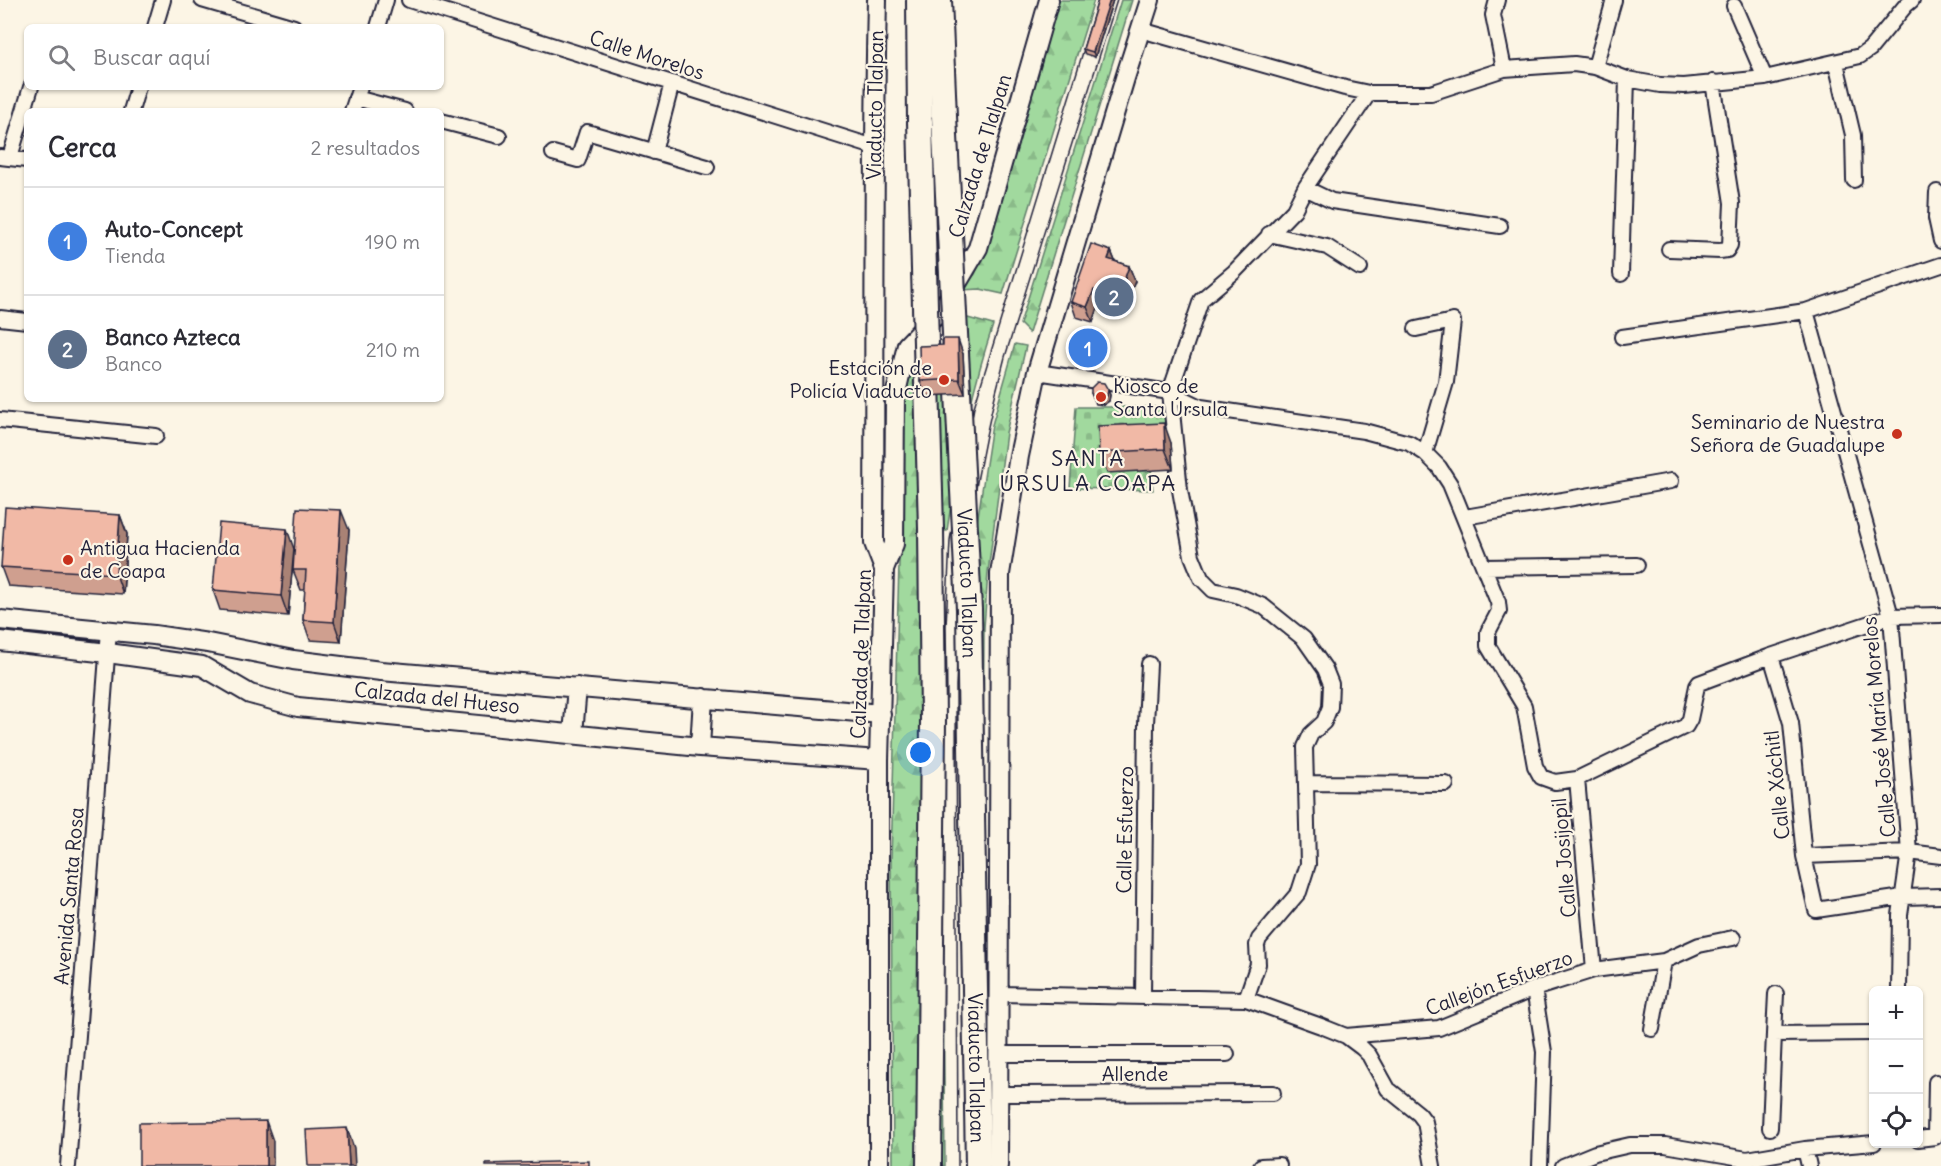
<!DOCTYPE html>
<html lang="es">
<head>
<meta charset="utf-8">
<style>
  :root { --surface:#fff; --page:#f2f2f3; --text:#2b2b33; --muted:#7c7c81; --line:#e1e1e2; --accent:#c8321e }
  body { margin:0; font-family:Delius,sans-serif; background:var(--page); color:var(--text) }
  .controls { position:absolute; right:18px; bottom:18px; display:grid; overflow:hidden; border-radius:9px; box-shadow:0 2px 4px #0004 }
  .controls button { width:54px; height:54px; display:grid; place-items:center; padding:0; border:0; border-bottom:2px solid var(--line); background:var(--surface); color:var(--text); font:30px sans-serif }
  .you { position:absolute; left:921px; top:753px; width:21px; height:21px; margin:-15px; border:4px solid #fff; border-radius:50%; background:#1a73e8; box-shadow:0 0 0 9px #1a73e833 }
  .badge { display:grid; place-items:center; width:39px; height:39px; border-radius:50%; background:var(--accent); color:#fff; font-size:20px; font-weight:700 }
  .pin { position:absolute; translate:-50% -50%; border:3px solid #fff; box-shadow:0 2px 6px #0006 }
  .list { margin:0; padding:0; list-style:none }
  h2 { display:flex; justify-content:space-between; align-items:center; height:78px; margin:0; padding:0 24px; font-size:26px }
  h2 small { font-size:20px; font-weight:400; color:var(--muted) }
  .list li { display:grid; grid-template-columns:39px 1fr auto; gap:18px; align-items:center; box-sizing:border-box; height:108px; padding:0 24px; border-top:2px solid var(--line) }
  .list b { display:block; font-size:22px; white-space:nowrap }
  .list p { margin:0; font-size:20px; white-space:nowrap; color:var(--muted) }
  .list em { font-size:20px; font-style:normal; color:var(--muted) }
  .icon { flex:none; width:33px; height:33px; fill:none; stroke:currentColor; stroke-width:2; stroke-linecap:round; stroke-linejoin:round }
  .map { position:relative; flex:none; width:1941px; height:1166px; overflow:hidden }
  .search { position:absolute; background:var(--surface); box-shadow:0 2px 4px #0004; left:24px; top:24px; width:420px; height:66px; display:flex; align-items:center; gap:15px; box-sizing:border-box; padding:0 21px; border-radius:9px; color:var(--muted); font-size:22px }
  .panel { position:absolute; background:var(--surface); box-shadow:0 2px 4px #0004; left:24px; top:108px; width:420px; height:294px; border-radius:9px }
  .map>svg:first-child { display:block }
  .forest { fill:url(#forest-firs); stroke:#627e6c; stroke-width:1.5 }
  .cemetery { fill:url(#cemetery-stones); stroke:#627e6c; stroke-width:1.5 }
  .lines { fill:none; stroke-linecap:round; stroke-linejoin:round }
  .minor-casing { stroke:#22223b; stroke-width:18 }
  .secondary-casing { stroke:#22223b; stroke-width:22 }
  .motorway-casing { stroke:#22223b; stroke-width:28 }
  .minor { stroke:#fcf5e5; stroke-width:14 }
  .secondary { stroke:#fcf5e5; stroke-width:18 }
  .motorway { stroke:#fcf5e5; stroke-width:24 }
  .tram { stroke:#22223b; stroke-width:1.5 }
  .motorway-bridge-casing { stroke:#22223b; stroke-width:28; stroke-linecap:butt }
  .motorway-bridge { stroke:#fcf5e5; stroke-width:24 }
  .wall { fill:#cf9f8f; stroke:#22223b; stroke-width:1.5 }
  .shaded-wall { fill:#a98274; stroke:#22223b; stroke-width:1.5 }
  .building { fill:#f1b9a6; stroke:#22223b; stroke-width:1.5 }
  .poi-dot { fill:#c8321e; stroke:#fcf5e5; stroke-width:2 }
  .labels { text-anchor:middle; stroke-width:4.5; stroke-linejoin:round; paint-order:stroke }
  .street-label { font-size:20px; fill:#22223b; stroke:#fcf5e5 }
  .poi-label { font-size:20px; fill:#22223b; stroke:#fcf5e5; text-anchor:end }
  .quarter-label { font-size:22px; letter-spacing:1.5px; fill:#22223b; stroke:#fcf5e5 }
</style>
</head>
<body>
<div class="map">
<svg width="1941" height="1166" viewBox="0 0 1941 1166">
  <defs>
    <pattern id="forest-firs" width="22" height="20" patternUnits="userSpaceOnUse" patternTransform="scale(1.5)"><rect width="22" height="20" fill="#a1d99e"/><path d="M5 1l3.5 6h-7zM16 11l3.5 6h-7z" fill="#8aba89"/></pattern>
    <pattern id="cemetery-stones" width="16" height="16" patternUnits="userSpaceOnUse" patternTransform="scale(1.5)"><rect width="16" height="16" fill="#a1d99e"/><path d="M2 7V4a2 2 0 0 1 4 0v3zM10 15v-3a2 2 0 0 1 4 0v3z" fill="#8aba89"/></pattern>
  </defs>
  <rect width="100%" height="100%" fill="#fcf5e5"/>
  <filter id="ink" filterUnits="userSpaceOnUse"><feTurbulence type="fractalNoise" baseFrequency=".0167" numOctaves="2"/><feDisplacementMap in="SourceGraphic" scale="12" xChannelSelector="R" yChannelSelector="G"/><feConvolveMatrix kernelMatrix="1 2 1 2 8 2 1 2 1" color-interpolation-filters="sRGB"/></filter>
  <g filter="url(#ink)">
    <!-- forest -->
    <path class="forest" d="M 1054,0 L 1094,0 L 1003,294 L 980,289 L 962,290 L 975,274 L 986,249 Z
      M 1121,0 L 1132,0 L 1029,333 L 1020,324 Z
      M 957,315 L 993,325 C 971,392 957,461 947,531 L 921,530 L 919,1166 L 893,1166 L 891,861 L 903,414 L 905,393 L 915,354 L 953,349 Z
      M 1015,344 L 1026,346 L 1006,433 L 988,572 L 984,628 L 983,760 L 970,569 L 992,425 Z
      M 941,805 L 945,1166 L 938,1166 Z"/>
    <!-- cemetery -->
    <path class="cemetery" d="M 1076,407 L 1169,407 L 1171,443 L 1151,470 L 1153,490 L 1070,488 Z"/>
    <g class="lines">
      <defs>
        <path id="minor" d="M 202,0 L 294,27
          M 409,0 L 874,147
          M 1497,0 L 1493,15 L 1504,69
          M 1734,6 L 1765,78
          M 155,27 L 163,0
          M 378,27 L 386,0
          M 1141,30 L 1345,88 L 1369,93 L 1431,93 L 1504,69 L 1574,64 L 1595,67 L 1627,79 L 1660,85 L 1684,86 L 1765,78 L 1860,56 L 1870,49 L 1906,5 L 1912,0
          M 1836,63 L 1853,135 L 1854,180
          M 1595,67 L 1614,0
          M 356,98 L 405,111
          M 131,111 L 138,87
          M 352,111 L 360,87
          M 441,121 L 499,136
          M 654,152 L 672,83
          M 553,153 L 578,160 L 587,132 L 707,167
          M 0,157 L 27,160
          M 10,157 L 31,87
          M 1305,188 L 1332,201 L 1500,226
          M 1937,192 L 1936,218 L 1941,241
          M 1269,234 L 1327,247 L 1360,268
          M 1669,249 L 1720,251 L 1727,250 L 1730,245 L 1732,203 L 1713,82
          M 1621,274 L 1627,79
          M 1806,311 L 1891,616 L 1909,852 L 1900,915 L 1899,990
          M 0,318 L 27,321
          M 1416,329 L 1453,321 L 1446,382 L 1425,453
          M 1622,337 L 1806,311 L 1941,265
          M 1037,372 L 1170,392 L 1201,407 L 1364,431 L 1409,443 L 1425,453 L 1439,467 L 1450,484 L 1498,602 L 1499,611 L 1488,632 L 1488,646 L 1524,706 L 1535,766 L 1541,777 L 1555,782 L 1577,779 L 1686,726 L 1690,719 L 1697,686 L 1699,683 L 1771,656 L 1891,616 L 1941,615
          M 0,420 L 156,436
          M 1465,517 L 1671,481
          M 1484,567 L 1637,565
          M 1771,656 L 1791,723 L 1804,856 L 1816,910 L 1903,897 L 1941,896
          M 1577,779 L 1594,970
          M 1306,783 L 1446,784
          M 1804,856 L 1909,852 L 1941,856
          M 1534,989 L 1544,1052 L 1540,1166
          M 999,994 L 1246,999 L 1321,1026 L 1346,1036 L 1362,1048 L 1369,1055 L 1388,1089 L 1419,1114 L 1425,1122 L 1433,1166
          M 1143,996 L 1146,724 L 1149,664
          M 1246,999 L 1258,964 L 1257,945 L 1259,939 L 1299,892 L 1308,864 L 1305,747 L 1311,734 L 1324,722 L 1330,707 L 1331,684 L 1325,669 L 1304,639 L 1263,606 L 1236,595 L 1213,590 L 1201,578 L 1192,556 L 1180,490 L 1170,392 L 1201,300 L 1234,272 L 1294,210 L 1305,188 L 1369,93
          M 1652,1029 L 1664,961
          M 1774,1034 L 1776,994
          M 1346,1036 L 1439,1028 L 1534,989 L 1594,970 L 1664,961 L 1699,945 L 1733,938
          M 999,1054 L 1227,1054
          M 998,1094 L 1273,1093
          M 1770,1128 L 1774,1034 L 1874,1033
          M 1918,1139 L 1935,1137 L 1936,1082
          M 1805,1149 L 1809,1166
          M 68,1166 L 109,630
          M 1261,1166 L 1279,1165
          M 1563,1166 L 1595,1153 L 1630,1145 L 1665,1145 L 1747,1159 L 1805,1149 L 1874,1143"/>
        <path id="secondary" d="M 877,0 C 873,181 875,362 874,543 L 884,569
          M 0,620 L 154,635 L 208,643 L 293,660 L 381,671 L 881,714
          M 0,641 L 108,653 L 202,666 L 250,694 L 298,707 L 700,747 L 879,760
          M 573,734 L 577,687
          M 700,747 L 703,698
          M 879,1166 L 879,760 L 884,569 L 894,544 L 895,397 L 907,345 L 942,309 L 978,248 L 1049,0
          M 998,1166 L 1000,574 L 1019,456 L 1037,372 L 1125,78 L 1150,0"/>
        <g id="motorway">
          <path d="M 919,0 L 920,121"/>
          <path d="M 939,0 L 944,116"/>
          <path id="s1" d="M 972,813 L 978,1166"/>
          <path d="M 929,1166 L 933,720 L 931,529"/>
        </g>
      </defs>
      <!-- minor casing -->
      <use href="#minor" class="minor-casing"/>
      <!-- secondary casing -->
      <use href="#secondary" class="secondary-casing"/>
      <!-- motorway casing -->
      <use href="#motorway" class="motorway-casing"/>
      <!-- minor -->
      <use href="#minor" class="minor"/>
      <!-- secondary -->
      <use href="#secondary" class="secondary"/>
      <!-- motorway -->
      <use href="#motorway" class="motorway"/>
      <!-- tram -->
      <path class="tram" d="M 947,699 L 946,626 L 950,540 L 974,407 L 1099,0
        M 958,1166 L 956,686 C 959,575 976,464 1005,357 L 1117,0"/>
      <defs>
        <g id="motorway-bridge">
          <path id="s2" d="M 944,116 L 969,609 L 972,813"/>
          <path d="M 920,121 L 931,529"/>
        </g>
      </defs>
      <!-- motorway-bridge casing -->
      <use href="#motorway-bridge" class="motorway-bridge-casing"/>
      <!-- motorway-bridge -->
      <use href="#motorway-bridge" class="motorway-bridge"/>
    </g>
    <!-- wall -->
    <path class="wall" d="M 1098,0 L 1113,0 L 1095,57 L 1085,54 L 1083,49 Z
      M 1111,251 L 1115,261 L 1129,266 L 1135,281 L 1123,313 L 1099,305 L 1093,322 L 1076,317 L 1071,302 Z
      M 963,354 L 965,394 L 926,396 L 920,381 Z
      M 1108,390 L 1110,395 L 1109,401 L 1103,405 L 1096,404 L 1091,393 Z
      M 1171,443 L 1173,469 L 1107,473 L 1099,453 Z
      M 120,515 L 127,534 L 123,594 L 8,586 L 1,567 Z
      M 349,530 L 341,642 L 310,640 L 303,620 L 305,590 L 301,590 L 293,570 Z
      M 294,549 L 288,616 L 220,610 L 213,590 Z"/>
    <!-- shaded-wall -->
    <path class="shaded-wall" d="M 1110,0 L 1113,0 L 1095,57 L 1093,52 Z
      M 1111,251 L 1117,266 L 1108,259 Z
      M 1129,266 L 1135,281 L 1123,313 L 1118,298 Z
      M 1094,290 L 1099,305 L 1093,322 L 1087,307 Z
      M 958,339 L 963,354 L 965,394 L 959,379 Z
      M 1108,390 L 1110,395 L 1109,401 L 1103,405 L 1101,400 Z
      M 1164,423 L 1171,443 L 1173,469 L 1165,449 Z
      M 341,510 L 349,530 L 341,642 L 334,622 Z
      M 120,515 L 127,534 L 123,594 L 116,574 Z
      M 287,529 L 294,549 L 288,616 L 281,596 Z
      M 266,1121 L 273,1141 L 273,1166 L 266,1166 Z
      M 347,1128 L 354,1148 L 355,1166 L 349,1166 Z"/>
    <!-- building -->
    <path class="building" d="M 1098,0 L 1110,0 L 1093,52 L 1083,49 Z
      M 1091,244 L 1111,251 L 1108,259 L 1129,266 L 1118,298 L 1094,290 L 1087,307 L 1071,302 Z
      M 943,339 L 958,339 L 959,379 L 920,381 L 919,346 L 943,345 Z
      M 1097,382 L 1104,383 L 1108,390 L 1107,396 L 1101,400 L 1094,399 L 1091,393 L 1091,388 Z
      M 1164,423 L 1165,449 L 1099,453 L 1098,426 Z
      M 5,507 L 120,515 L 116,574 L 1,567 Z
      M 297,508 L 341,510 L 334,622 L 303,620 L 306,570 L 293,570 Z
      M 219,523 L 287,529 L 281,596 L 213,590 Z
      M 266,1121 L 266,1166 L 139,1166 L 139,1123 Z
      M 347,1128 L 349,1166 L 308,1166 L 306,1130 Z
      M 589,1161 L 589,1166 L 486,1166 L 486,1164 Z"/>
  </g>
  <!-- markers -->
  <g class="poi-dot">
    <circle cx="944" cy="380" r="6"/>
    <circle cx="1101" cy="397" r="6"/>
    <circle cx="1897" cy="434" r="6"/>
    <circle cx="68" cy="560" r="6"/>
  </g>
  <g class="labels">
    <!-- street labels -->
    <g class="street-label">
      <text transform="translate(647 55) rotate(18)" y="7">Calle Morelos</text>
      <text transform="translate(875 105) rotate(-89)" y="7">Viaducto Tlalpan</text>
      <text transform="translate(980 156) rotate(-73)" y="7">Calzada de Tlalpan</text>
      <text dy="7" stroke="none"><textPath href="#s2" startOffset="468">Viaducto Tlalpan</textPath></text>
      <text transform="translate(861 654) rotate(-88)" y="7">Calzada de Tlalpan</text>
      <text transform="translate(437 698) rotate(6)" y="7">Calzada del Hueso</text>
      <text transform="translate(1879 727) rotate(-95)" y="7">Calle José María Morelos</text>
      <text transform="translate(1777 785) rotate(-96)" y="7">Calle Xóchitl</text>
      <text transform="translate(1125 830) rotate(-89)" y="7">Calle Esfuerzo</text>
      <text transform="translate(1564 858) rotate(-95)" y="7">Calle Josijopil</text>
      <text transform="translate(69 896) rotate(-85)" y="7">Avenida Santa Rosa</text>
      <text transform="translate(1499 983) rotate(-20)" y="7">Callejón Esfuerzo</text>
      <text dy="7" stroke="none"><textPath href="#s1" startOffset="255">Viaducto Tlalpan</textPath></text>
      <text x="1135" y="1081">Allende</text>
    </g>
    <!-- poi labels -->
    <g class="poi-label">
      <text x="932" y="375">Estación de<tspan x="932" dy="23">Policía Viaducto</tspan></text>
      <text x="1113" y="393" text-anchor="start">Kiosco de<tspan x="1113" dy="23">Santa Úrsula</tspan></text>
      <text x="1885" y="429">Seminario de Nuestra<tspan x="1885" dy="23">Señora de Guadalupe</tspan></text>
      <text x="80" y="555" text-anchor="start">Antigua Hacienda<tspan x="80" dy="23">de Coapa</tspan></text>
    </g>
    <!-- quarter labels -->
    <g class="quarter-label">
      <text x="1088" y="466">SANTA<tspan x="1088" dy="25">ÚRSULA COAPA</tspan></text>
    </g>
  </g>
</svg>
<div class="controls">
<button>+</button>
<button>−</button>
<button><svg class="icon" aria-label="locate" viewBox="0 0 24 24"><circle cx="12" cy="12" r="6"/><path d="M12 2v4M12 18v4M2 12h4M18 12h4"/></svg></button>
</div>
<div class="you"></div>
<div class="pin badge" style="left:1088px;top:348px;background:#3f7fe0">1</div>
<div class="pin badge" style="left:1114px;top:297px;background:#5c6f8a">2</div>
<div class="search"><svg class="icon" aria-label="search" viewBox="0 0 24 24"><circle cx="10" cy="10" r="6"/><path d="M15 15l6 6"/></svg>Buscar aquí</div>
<section class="panel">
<h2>Cerca<small>2 resultados</small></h2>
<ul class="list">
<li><span class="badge" style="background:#3f7fe0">1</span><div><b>Auto-Concept</b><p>Tienda</p></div><em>190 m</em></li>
<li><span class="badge" style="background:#5c6f8a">2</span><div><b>Banco Azteca</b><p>Banco</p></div><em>210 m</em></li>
</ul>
</section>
</div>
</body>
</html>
